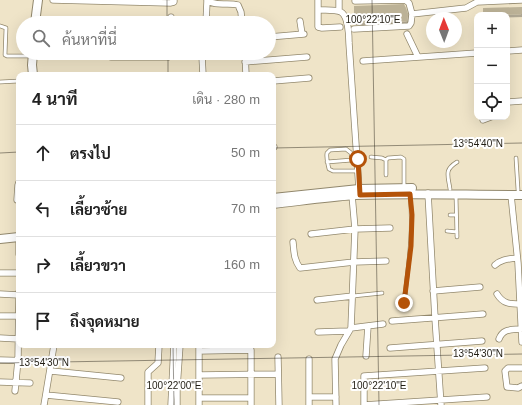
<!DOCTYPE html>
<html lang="th">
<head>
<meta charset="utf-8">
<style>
  :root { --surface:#fff; --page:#f2f2f2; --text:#222; --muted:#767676; --line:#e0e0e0 }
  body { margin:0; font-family:Arial,Sarabun,sans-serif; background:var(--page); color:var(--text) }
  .controls { position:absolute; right:12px; top:12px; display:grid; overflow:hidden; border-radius:8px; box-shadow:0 4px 16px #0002 }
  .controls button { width:36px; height:36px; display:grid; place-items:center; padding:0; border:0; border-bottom:1px solid var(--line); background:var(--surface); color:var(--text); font:20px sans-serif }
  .compass { position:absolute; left:426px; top:12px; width:36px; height:36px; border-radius:50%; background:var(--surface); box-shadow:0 4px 16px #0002; rotate:359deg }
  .stop { position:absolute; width:12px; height:12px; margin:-9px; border:3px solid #b45309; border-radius:50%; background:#fff }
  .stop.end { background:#b45309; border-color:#fff; box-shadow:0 1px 4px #0008 }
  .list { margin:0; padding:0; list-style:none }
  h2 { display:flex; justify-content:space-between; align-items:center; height:52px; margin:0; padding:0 16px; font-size:17px }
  h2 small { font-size:13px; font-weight:400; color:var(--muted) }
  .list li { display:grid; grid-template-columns:26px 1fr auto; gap:12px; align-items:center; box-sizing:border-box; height:56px; padding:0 16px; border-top:1px solid var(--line) }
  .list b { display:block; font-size:15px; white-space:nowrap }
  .list em { font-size:13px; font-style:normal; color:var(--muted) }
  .icon { flex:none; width:22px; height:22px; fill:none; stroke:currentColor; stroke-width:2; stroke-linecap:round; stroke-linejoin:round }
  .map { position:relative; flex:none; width:522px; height:405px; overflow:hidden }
  .search { position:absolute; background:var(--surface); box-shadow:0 4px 16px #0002; left:16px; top:16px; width:260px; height:44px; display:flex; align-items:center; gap:10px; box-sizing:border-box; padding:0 14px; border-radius:22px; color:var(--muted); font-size:15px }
  .panel { position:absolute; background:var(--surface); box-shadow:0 4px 16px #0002; left:16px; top:72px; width:260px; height:276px; border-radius:8px }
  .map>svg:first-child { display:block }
  .building { fill:#bcb297; filter:url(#shadow) }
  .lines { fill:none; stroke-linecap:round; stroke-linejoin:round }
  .lane-casing { stroke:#92886d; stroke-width:4.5 }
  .street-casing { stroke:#92886d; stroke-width:7 }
  .secondary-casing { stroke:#92886d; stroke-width:10 }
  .lane { stroke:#fff; stroke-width:3 }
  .street { stroke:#fff; stroke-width:5.5 }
  .secondary { stroke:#fff; stroke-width:8 }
  .route { stroke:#b45309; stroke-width:5 }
  .ticks { fill:none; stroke:#211d13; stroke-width:1; stroke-opacity:0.45 }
  .ticks-label { font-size:10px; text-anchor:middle; fill:#211d13; stroke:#fff; stroke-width:4; stroke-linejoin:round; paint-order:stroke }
</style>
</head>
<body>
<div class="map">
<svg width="522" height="405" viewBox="0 0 522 405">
  <defs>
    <filter id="shadow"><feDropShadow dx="1.5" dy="3" stdDeviation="0" flood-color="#0004"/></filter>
  </defs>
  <rect width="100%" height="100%" fill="#efe4c8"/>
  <!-- building -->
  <path class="building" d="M 404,4 L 405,6 L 408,14 L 407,21 L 354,23 L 354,6 Z
    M 522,7 L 522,14 L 483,15 L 483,8 Z"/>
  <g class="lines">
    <defs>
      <path id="lane" d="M 0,26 L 6,28 L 5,55 L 7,56 L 32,56
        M 0,82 L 19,81
        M 371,157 L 382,158 L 386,160
        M 516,158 L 518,190
        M 327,162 L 352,160 L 351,153 L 346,149 L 330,150 L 327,153 C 326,159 328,164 329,169 L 333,171 L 358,171
        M 386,175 L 386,160 L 388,158 L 401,157 L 404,159 L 404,186
        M 450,189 C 448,175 444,170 457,162
        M 456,196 L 457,237
        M 450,215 L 456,215
        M 447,231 L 457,232
        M 353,296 L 382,293
        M 404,303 C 408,267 414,232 410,195"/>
      <path id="street" d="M 53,0 L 170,3 L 174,2 L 174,0
        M 207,0 C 215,7 228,2 238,5 L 241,12 L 242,23
        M 318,0 L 318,27 L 322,28 L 340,27
        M 318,10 C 324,10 335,9 341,12 C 348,16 349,35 349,43 L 359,189
        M 339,11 L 339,0
        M 412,14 L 466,8 L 477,2 L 522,0
        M 300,21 L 302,34
        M 171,23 L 171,17
        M 206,23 L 207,1
        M 354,29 L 409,26 L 411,23 L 412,14 L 409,3 L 405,0 L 355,1
        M 407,34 L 418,57
        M 269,37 L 304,34
        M 507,51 L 522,50
        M 245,53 L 246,75
        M 202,56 L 203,75
        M 111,57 L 169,57 L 170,53
        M 363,61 L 477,53
        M 245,62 L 307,57
        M 273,81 L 309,78
        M 507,102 L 522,101
        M 483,120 L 491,117
        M 273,147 L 274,147
        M 428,193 L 435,318 L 441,405
        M 511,195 L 518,263 L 522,342
        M 17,200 L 18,185 L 19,182
        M 311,234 L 355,229 L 390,228
        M 19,237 L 19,254
        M 293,242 C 294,252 294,260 300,268 L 354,262 L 386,261
        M 495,265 C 501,259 509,259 517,258
        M 0,273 L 19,273
        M 433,291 L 480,287
        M 0,294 L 19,295
        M 497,294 C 503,304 510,304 521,304
        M 317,300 L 353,296
        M 0,316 L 19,316
        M 392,321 L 483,314
        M 351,328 L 383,324
        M 318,332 L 348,331
        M 0,338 L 19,339
        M 499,339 C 503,328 512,330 521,329
        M 199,345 L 199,405
        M 390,348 L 482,341
        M 199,351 L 251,350 L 251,405
        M 366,356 L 368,326
        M 278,357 L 279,405
        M 0,360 L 36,361
        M 522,368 L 508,368 L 505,371 L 507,387 L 518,388 L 522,386
        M 51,371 L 121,378
        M 199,375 L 278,374
        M 0,382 L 30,383
        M 15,391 L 18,360 L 19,292
        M 46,395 L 118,402
        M 309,397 L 336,397
        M 199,398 L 251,398
        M 44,405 L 54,345
        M 148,405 L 148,372 L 158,363 L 159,345
        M 171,405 L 174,345
        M 177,405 L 177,388 L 180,345
        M 309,405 L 309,359
        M 336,405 L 335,359 L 341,345 L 351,328 L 355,229 L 352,195
        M 364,405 L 364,376 L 485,368
        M 364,405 L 487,397"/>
      <path id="secondary" d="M 35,23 L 38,0
        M 33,75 L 32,65 L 33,53
        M 273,198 L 359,189 L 412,188
        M 273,204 C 300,201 327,197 355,195 C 411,193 466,195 522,195
        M 0,239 L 19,237"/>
    </defs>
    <!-- lane casing -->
    <use href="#lane" class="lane-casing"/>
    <!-- street casing -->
    <use href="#street" class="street-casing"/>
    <!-- secondary casing -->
    <use href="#secondary" class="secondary-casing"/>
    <!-- lane -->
    <use href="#lane" class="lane"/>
    <!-- street -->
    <use href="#street" class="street"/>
    <!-- secondary -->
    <use href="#secondary" class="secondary"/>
  </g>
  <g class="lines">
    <!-- route -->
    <path class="route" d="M 358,159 L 360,195 L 410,194 L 412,215 L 411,246 L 404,303"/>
  </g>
  <!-- ticks -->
  <path class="ticks" d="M 167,0 L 167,23M 372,0 L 379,405M 168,53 L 168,75M 273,148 L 522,143M 0,153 L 19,152M 173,345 L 174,405M 0,363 L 522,354"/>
  <g class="ticks-label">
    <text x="373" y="23">100°22'10"E</text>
    <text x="478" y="147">13°54'40"N</text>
    <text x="478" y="357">13°54'30"N</text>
    <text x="44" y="366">13°54'30"N</text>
    <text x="174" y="389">100°22'00"E</text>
    <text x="379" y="389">100°22'10"E</text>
  </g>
</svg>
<div class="controls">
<button>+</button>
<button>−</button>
<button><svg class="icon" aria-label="locate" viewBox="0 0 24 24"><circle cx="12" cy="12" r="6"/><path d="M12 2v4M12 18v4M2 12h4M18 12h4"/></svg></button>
</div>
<svg class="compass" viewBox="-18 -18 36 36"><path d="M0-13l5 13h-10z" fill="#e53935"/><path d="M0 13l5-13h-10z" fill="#767676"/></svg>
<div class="stop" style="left:358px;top:159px"></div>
<div class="stop end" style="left:404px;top:303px"></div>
<div class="search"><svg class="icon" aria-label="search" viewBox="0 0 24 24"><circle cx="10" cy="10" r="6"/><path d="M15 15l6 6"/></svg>ค้นหาที่นี่</div>
<section class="panel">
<h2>4 นาที<small>เดิน · 280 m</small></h2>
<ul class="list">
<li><svg class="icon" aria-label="ahead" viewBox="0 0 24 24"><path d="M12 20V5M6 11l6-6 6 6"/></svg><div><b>ตรงไป</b></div><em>50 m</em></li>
<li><svg class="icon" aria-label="left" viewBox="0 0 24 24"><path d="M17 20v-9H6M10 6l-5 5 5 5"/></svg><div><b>เลี้ยวซ้าย</b></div><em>70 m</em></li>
<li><svg class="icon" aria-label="right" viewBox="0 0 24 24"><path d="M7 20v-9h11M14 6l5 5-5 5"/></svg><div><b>เลี้ยวขวา</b></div><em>160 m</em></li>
<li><svg class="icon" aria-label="arrive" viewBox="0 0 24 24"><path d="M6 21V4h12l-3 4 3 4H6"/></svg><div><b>ถึงจุดหมาย</b></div></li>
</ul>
</section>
</div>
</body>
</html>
